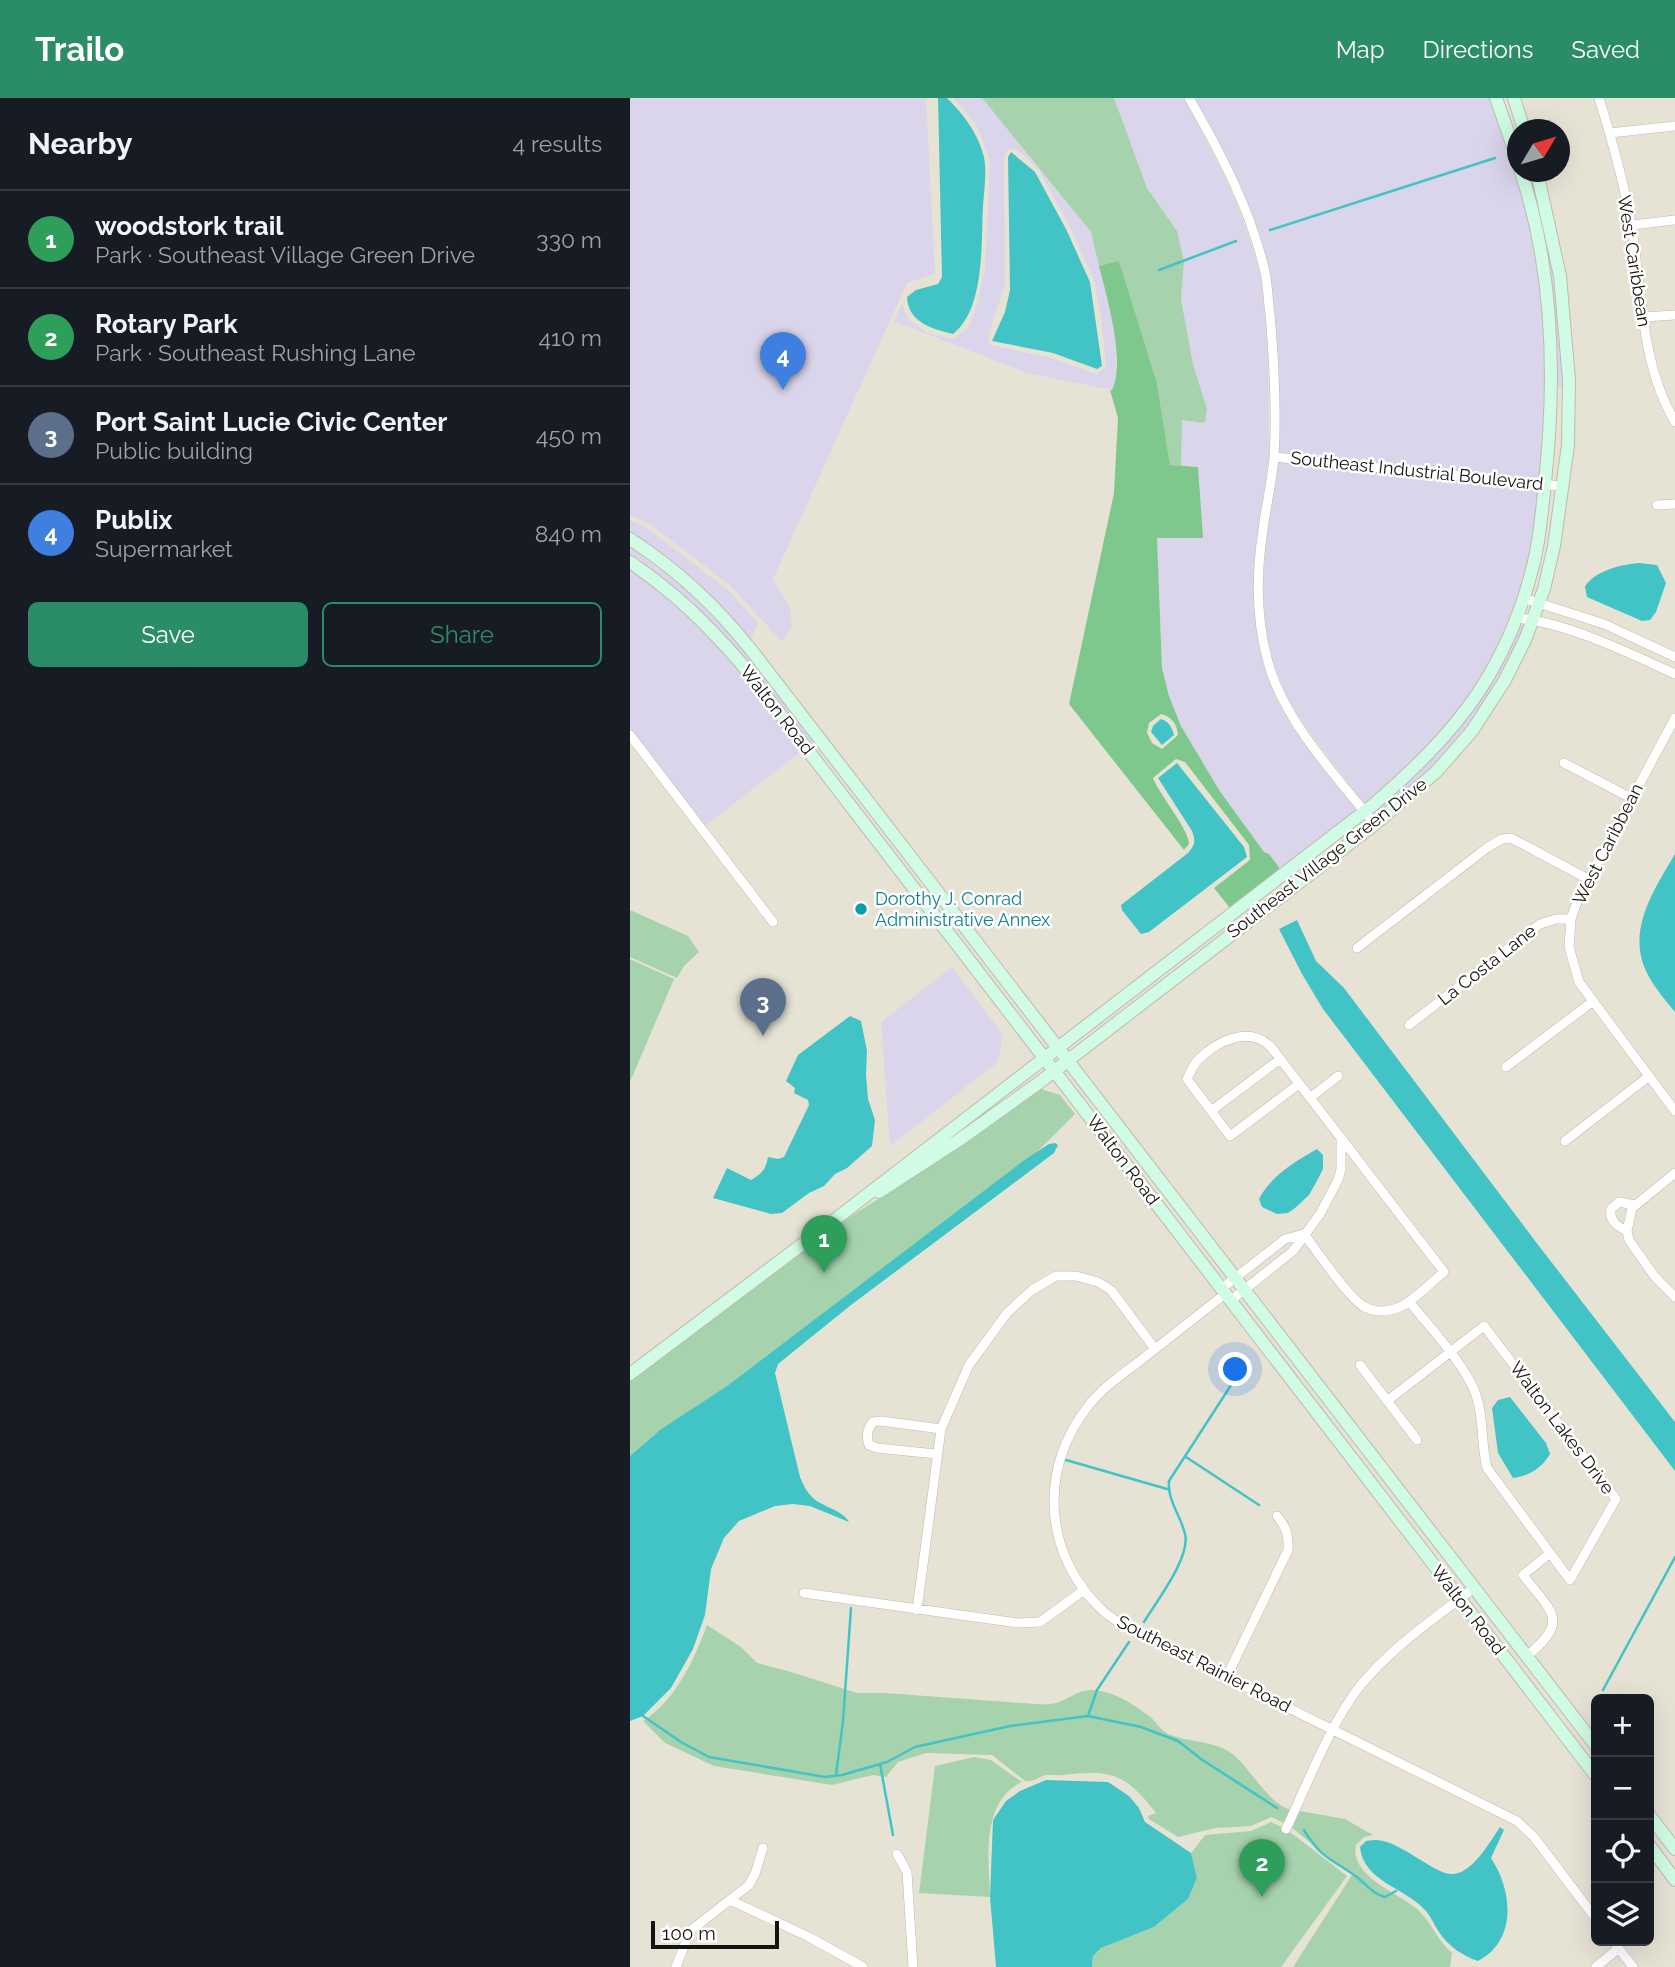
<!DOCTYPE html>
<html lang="en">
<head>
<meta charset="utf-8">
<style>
  :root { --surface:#171b24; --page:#242831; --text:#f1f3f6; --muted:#9ea1a6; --line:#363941; --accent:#2a8d67 }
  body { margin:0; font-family:Raleway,sans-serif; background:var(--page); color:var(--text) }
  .controls { position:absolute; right:21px; bottom:21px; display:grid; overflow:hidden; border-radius:10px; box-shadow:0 7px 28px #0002 }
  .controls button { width:63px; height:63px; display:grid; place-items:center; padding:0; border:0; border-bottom:2px solid var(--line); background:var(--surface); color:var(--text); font:35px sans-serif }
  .compass { position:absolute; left:877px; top:21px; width:63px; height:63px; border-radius:50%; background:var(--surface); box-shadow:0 7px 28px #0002; rotate:52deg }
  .scale { position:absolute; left:21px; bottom:18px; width:128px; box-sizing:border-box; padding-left:7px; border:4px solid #161410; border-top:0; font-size:19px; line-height:24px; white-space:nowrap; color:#161410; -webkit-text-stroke:5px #fff; paint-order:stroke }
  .you { position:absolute; left:606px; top:1272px; width:24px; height:24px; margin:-18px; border:5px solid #fff; border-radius:50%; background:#1a73e8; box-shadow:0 0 0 10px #1a73e833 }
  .badge { display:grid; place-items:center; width:46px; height:46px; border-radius:50%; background:var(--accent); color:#fff; font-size:23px; font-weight:700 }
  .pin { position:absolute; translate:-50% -58px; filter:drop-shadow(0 2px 4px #0008) }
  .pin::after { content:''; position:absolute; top:37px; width:24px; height:21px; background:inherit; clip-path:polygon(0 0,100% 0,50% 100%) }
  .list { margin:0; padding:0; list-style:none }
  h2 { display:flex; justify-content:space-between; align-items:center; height:91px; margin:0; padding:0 28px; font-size:30px }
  h2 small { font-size:23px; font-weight:400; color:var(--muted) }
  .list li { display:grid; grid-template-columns:46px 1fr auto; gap:21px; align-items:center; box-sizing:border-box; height:98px; padding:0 28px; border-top:2px solid var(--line) }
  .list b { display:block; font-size:26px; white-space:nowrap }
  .list p { margin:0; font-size:23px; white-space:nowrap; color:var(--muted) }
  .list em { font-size:23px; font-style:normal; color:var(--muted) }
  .actions { display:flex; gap:14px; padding:21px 28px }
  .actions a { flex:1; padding:16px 0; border:2px solid var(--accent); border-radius:10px; text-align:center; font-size:24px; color:var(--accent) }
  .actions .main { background:var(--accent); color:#fff }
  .icon { flex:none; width:38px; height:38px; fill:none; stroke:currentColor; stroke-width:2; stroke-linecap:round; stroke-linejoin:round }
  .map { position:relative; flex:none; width:1045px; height:1869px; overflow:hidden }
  header { display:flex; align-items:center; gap:42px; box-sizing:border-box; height:98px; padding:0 35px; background:var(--accent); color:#fff }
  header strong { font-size:33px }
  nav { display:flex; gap:38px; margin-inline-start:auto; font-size:24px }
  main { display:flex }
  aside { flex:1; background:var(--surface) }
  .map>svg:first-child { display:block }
  .commercial { fill:#dad5eb; fill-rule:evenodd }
  .green { fill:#a6d3ae }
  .forest { fill:#7ec88e; fill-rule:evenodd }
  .water { fill:#42c4c6 }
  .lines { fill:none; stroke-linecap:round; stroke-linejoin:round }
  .stream { stroke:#42c4c6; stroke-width:2.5 }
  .street-casing { stroke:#bebaad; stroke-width:10 }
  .secondary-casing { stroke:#bebaad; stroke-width:14 }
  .street { stroke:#fff; stroke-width:9 }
  .secondary { stroke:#d0fce5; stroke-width:12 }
  .culture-dot { fill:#0f9aa8; stroke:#fff; stroke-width:2.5 }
  .labels { text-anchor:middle; stroke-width:5; stroke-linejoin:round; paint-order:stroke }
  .street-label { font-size:18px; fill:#161410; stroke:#fff }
  .culture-label { font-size:18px; fill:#0d838f; stroke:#fff; text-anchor:start }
</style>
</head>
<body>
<header>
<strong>Trailo</strong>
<nav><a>Map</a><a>Directions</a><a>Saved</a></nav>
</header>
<main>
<aside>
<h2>Nearby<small>4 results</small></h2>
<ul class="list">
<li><span class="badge" style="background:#2e9e5b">1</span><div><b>woodstork trail</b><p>Park · Southeast Village Green Drive</p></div><em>330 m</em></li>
<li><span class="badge" style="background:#2e9e5b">2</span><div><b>Rotary Park</b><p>Park · Southeast Rushing Lane</p></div><em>410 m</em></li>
<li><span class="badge" style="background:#5c6f8a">3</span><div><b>Port Saint Lucie Civic Center</b><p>Public building</p></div><em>450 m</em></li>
<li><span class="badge" style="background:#3f7fe0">4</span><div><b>Publix</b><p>Supermarket</p></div><em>840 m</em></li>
</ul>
<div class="actions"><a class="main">Save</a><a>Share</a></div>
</aside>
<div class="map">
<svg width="1045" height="1869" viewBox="0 0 1045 1869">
  <rect width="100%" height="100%" fill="#e6e3d5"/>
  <!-- commercial -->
  <path class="commercial" d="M 0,0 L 296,0 L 305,176 L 277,185 L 143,481 L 160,509 L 162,530 L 152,544 L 102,489 L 20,426 L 0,417 Z
    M 324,0 L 352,0 L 461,134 L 485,234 L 487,283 L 482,292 L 397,275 L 264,223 L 272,205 L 278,221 L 298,235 L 323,241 L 338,230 L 346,210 L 355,170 L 360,63 L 347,28 ZM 383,50 L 391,55 L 409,72 L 440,129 L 464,182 L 471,220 L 476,268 L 467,276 L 421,260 L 358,246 L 360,232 L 375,186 L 374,59 L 378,51 Z
    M 484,0 L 554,0 L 596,81 L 614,124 L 631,178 L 638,247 L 639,359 L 628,432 L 623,487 L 627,537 L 634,568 L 649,607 L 666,633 L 727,713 L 651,772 L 639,756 L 634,754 L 589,692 L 551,628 L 539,598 L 532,570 L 527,440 L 568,369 L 551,368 L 551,322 L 575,325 L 577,311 L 563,266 L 551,201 L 554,163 L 547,133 L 517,90 Z
    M 565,0 L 861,0 L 894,99 L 911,184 L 917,283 L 910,381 L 649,355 L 647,246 L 640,175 L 624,120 L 605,77 Z
    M 896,74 L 902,74 L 925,179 L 934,289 L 926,288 Z
    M 648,364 L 909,390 L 899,466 L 881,518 L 860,563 L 844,592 L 814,632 L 776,673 L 735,707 L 674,627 L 658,602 L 643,564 L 636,535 L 633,487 L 637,432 Z
    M 0,422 L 17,430 L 98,492 L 128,525 L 120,543 L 73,490 L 24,451 L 0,435 Z
    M 0,449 L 59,495 L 107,543 L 186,643 L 180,647 L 113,561 L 75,517 L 42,488 L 0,459 Z
    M 0,471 L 35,495 L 68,524 L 106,567 L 172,653 L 75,728 L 0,629 Z
    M 889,525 L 897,525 L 881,561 L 842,625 L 788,684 L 745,719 L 741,714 L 821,637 Z
    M 322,869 L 373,937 L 368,964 L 260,1048 L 251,924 Z"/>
  <!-- green -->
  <path class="green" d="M 352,0 L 484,0 L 517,90 L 547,133 L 554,163 L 551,201 L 563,266 L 577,311 L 575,325 L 552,322 L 551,368 L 540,367 L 527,285 L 489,164 L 469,168 L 461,134 Z
    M 0,812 L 58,838 L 69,854 L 54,868 L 47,880 L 0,859 Z
    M 0,861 L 44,881 L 0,984 Z
    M 408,990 L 430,997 L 445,1016 L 405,1056 L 180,1227 L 97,1288 L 24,1337 L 0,1358 L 0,1283 L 191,1137 L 285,1078 Z
    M 77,1527 L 111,1549 L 127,1565 L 161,1574 L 227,1595 L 255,1595 L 405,1606 C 411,1606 420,1607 426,1605 C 438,1602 447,1592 461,1592 C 481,1592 504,1606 519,1618 C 526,1623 530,1632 538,1636 C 560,1645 585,1642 604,1657 C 621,1672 641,1708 660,1711 L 654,1725 L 641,1719 L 621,1728 L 585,1730 L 548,1739 L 519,1721 L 518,1718 L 526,1715 C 494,1674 481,1672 432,1677 C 427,1678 421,1676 416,1677 C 408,1679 404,1684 395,1683 L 362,1657 L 296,1655 L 268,1664 L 256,1679 L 243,1677 L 202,1687 L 84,1668 L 35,1645 L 13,1623 C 46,1602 64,1562 77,1527 Z
    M 344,1659 L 361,1662 L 392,1684 C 350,1704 359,1762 360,1799 L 289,1795 L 305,1668 Z
    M 670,1713 L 715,1721 L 743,1737 L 734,1739 L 726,1747 C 719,1781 774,1796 791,1815 C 804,1829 807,1842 822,1855 L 820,1869 L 663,1869 L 722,1777 L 662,1730 Z
    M 641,1724 L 656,1731 L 717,1778 L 651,1869 L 462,1869 L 463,1858 L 471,1850 L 524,1829 L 558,1801 L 567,1780 L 561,1755 L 575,1737 L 621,1733 Z"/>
  <!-- forest -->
  <path class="forest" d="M 489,163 L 527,285 L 540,367 L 568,369 L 573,440 L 527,440 L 532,570 L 539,598 L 551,628 L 589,692 L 634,754 L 639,756 L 651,772 L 600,810 L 584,790 L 620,762 L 619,747 L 555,664 L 546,661 L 523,680 C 530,698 559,731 559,746 L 554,752 L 439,606 L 484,395 L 488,320 L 480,292 L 482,292 C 496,263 477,200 469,168 ZM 531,616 C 542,619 547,626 548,637 L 532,651 L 522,645 L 517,635 L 519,625 Z"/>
  <!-- water -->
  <path class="water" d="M 308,0 L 317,0 C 334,17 348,35 354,59 C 357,74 354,93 353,108 C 351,146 355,211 323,236 C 302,231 278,224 277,199 L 286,192 L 308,186 L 312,179 Z
    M 381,54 L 405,74 L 436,131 L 460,184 L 472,268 L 467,271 L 423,255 L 362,243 L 375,214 L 380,192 L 378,59 Z
    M 1009,465 L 1027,467 L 1036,485 L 1026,514 L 1020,522 L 1012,523 L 957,499 L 955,489 C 963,473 993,466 1009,465 Z
    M 531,621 C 538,623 542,629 544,637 L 532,647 L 521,634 L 523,628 Z
    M 547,665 L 614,749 L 617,759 L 519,834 L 511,836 L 492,812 L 491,807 L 558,755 C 565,747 566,743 562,733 L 528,680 Z
    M 1045,756 L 1045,914 C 1032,898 1015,879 1011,858 C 1003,822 1028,785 1045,756 Z
    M 667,822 L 686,863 L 714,890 L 909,1148 L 1045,1324 L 1045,1373 L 693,911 L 672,876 L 649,831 Z
    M 220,918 L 231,923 L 237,953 L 236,977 L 238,1001 L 245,1022 L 242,1048 L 217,1070 L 205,1076 L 194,1088 L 179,1095 L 152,1115 L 141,1116 L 83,1100 L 97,1070 L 121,1082 C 132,1076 136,1071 138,1059 L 148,1061 L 154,1059 L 179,1007 L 178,1002 L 164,995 L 165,990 L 156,983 L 168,957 Z
    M 425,1045 L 428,1047 L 424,1055 L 221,1207 L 148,1266 L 145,1275 L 170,1379 C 173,1386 176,1393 182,1399 C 192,1409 213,1412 219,1424 L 180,1408 L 163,1406 L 145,1408 L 109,1423 L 94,1440 L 81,1471 L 75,1517 L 63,1551 L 41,1590 L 13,1618 L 0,1623 L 0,1358 L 30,1332 L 97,1288 L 396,1061 L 419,1046 Z
    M 687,1051 L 693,1057 L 693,1071 L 688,1081 L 679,1097 L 665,1110 L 658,1115 L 647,1116 L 632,1109 L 629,1101 C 641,1078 664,1064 687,1051 Z
    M 880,1299 L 916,1345 L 920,1356 C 912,1370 899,1378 883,1380 L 868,1355 L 862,1310 L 868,1302 Z
    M 416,1682 L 478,1684 L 499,1698 L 509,1710 L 515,1724 L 561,1755 L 567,1780 L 558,1801 L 524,1829 L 471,1850 L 463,1858 L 462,1869 L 366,1869 L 360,1799 L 363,1722 L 376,1703 L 390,1693 Z
    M 870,1729 L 874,1732 L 861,1760 C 883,1793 887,1843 848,1863 C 833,1858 818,1848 809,1834 C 804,1827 801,1818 794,1811 C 775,1790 733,1783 730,1749 L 736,1743 C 751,1740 759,1744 772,1751 C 784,1757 803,1771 815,1775 C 839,1783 859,1745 870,1729 Z"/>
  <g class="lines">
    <!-- stream -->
    <path class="stream" d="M 640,132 L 865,60
      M 529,172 L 606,143
      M 556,1359 L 629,1407
      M 436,1362 L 537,1391
      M 514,1524 C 526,1504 561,1459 555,1436 C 551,1418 537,1402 539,1383 L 616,1264
      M 973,1592 L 1045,1459
      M 13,1618 L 51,1644 L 79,1659 L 195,1679 L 212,1677 L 257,1664 L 285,1649 L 380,1628 L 458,1618 L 511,1629 L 548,1643 L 571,1661 L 647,1710
      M 458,1618 L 467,1592 L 499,1544
      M 250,1666 L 263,1737
      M 206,1677 L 213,1623 L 221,1510
      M 674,1732 C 692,1762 703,1761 728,1780 C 738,1788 742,1795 755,1799 L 766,1793"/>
    <defs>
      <path id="street" d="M 559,0 C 591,55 621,113 635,174 C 638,188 638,203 640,216 C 644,263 647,312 644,359 C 642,384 636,408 633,432 C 626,476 626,521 638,564 C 653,621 707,680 745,726
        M 969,0 C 982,42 995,87 1002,131 C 1012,195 1011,267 1045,324
        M 980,35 L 1045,28
        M 1002,127 L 1045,122
        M 1014,219 L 1045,217
        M 644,359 L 931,388
        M 1027,407 L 1045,406
        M 893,500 L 974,526 L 1045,559
        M 886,520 C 936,524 999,555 1045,576
        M 1045,620 L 948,801 L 941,821 L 939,849 L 949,884 L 1045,1013
        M 0,637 L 143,824
        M 934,665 L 1001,700
        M 727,850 L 858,749 L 872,741 L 881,740 L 958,781
        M 779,927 L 910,826 L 926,821 L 941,821
        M 876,969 L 962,904
        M 669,986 L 600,1038 L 557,981 C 560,975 563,967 568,962 C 587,943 619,927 641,949 L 814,1174 C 800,1185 786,1201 770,1209 C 758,1214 745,1215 733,1208 C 718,1199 686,1152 674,1136
        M 680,1000 L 708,978
        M 581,1013 L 650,961
        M 935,1043 L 1018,979
        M 1045,1075 L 1002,1110 L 997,1133 L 999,1142 L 1025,1179 L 1045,1199
        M 997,1133 C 987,1128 979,1123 981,1111 L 989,1104 L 1005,1107
        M 591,1191 L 655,1141 L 674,1136
        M 595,1196 C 567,1218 539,1240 511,1262 C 493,1276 473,1289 459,1307 C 408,1370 413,1457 473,1513 C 483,1522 497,1529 509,1536 L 887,1723 L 904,1739 L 966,1821
        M 600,1203 L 663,1153 L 690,1116 L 708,1082 L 711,1071 L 711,1040
        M 730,1267 L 787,1342
        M 757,1303 L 854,1228 L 986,1401 L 940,1482 L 857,1370 C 851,1347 854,1323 847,1300 C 839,1270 798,1228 779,1203
        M 306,1356 L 247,1350 L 239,1347 C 236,1337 237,1332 243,1324 L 251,1323 L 311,1331
        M 174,1495 L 388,1525 L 410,1524 L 454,1492
        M 287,1512 L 311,1331 L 339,1267 L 377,1215 L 402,1192 L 426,1178 L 446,1178 L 468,1184 L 481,1192 L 525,1251
        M 897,1558 C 941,1522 921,1514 893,1477 L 920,1455
        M 597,1578 L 658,1452 C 659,1437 656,1429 647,1418
        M 656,1731 C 677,1687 700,1626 730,1588 C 762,1549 805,1520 844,1490
        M 267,1756 L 277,1774 L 283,1869
        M 100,1802 L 179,1839 L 233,1869
        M 983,1843 L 1003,1869
        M 46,1869 L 60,1833 L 119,1787 L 125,1776 L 133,1750
        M 966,1869 L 989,1850"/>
      <path id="secondary" d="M 866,0 L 888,63
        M 884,0 L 894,32
        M 0,441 C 49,473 86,508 122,553 L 966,1648
        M 0,464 C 46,496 73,522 110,564 L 966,1678
        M 249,1094 L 329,1042 L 410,984 L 745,726 L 806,674 L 842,633 L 875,582 L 895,542 L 914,491 L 924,448 L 938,347 L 939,282 L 930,178 L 907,74
        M 0,1276 L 207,1120 L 743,707 C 782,673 819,638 848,595 C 873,557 892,512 903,468 C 910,441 912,412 915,384 C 926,281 924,173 891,74
        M 1019,1717 L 1045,1751
        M 1019,1747 L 1045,1782"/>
    </defs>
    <!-- street casing -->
    <use href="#street" class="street-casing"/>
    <!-- secondary casing -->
    <use href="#secondary" class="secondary-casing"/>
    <!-- street -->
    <use href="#street" class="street"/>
    <!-- secondary -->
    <use href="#secondary" class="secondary"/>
  </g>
  <!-- markers -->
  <circle class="culture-dot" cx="231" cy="811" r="7"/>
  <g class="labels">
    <!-- street labels -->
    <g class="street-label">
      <text transform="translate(1004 163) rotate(81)" y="6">West Caribbean</text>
      <text transform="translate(787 373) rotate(6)" y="6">Southeast Industrial Boulevard</text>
      <text transform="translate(147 612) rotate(52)" y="6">Walton Road</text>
      <text transform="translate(978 746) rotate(-63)" y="6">West Caribbean</text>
      <text transform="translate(697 760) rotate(-38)" y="6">Southeast Village Green Drive</text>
      <text transform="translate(857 867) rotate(-38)" y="6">La Costa Lane</text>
      <text transform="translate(493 1062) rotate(53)" y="6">Walton Road</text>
      <text transform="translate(932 1330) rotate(53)" y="6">Walton Lakes Drive</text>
      <text transform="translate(838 1512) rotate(52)" y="6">Walton Road</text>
      <text transform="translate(574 1566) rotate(27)" y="6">Southeast Rainier Road</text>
    </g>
    <!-- culture labels -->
    <g class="culture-label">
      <text x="245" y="807">Dorothy J. Conrad<tspan x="245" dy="21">Administrative Annex</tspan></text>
    </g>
  </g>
</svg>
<div class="controls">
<button>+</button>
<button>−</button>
<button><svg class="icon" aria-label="locate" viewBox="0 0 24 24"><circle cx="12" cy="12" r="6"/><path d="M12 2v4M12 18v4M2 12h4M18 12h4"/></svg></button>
<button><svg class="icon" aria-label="layers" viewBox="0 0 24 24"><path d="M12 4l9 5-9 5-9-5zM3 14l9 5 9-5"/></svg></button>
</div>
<svg class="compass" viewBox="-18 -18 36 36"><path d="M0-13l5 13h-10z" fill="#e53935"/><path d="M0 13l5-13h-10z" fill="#9ea1a6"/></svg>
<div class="scale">100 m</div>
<div class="you"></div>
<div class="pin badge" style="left:194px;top:1175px;background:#2e9e5b">1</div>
<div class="pin badge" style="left:632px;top:1799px;background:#2e9e5b">2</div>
<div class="pin badge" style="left:133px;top:938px;background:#5c6f8a">3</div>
<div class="pin badge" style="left:153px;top:292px;background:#3f7fe0">4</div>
</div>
</main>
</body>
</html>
